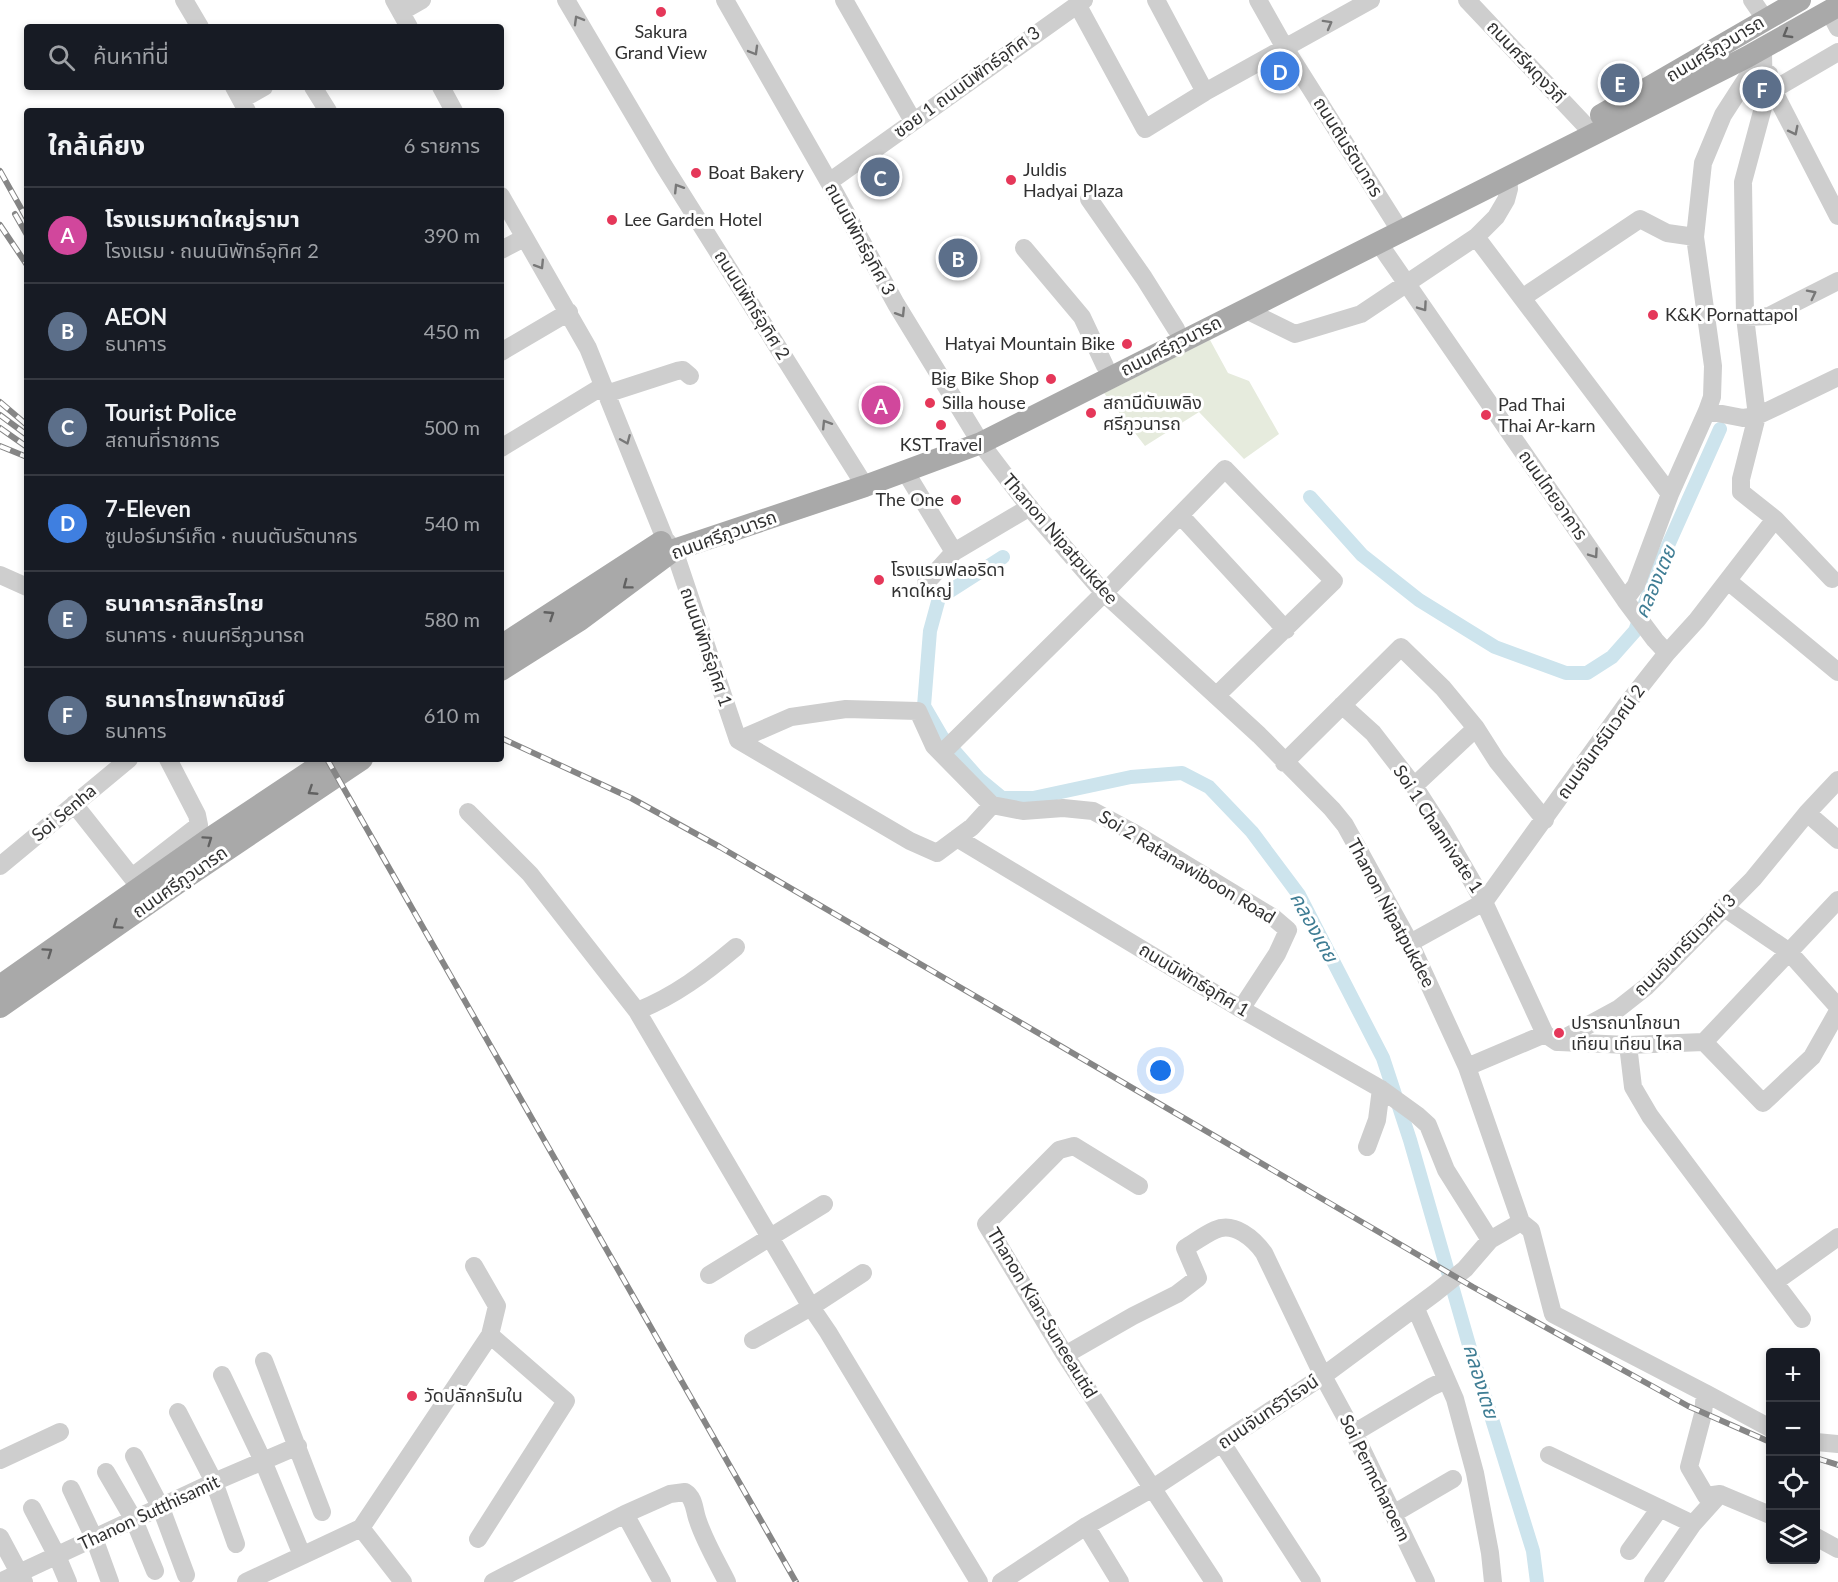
<!DOCTYPE html>
<html lang="th">
<head>
<meta charset="utf-8">
<style>
  :root { --surface:#171b24; --page:#242831; --text:#f1f3f6; --muted:#9ea1a6; --line:#363941; --accent:#d93025 }
  body { margin:0; font-family:Lato,"Noto Sans Thai",sans-serif; background:var(--page); color:var(--text) }
  .controls { position:absolute; right:18px; bottom:18px; display:grid; overflow:hidden; border-radius:6px; box-shadow:0 3px 9px #0003 }
  .controls button { width:54px; height:54px; display:grid; place-items:center; padding:0; border:0; border-bottom:2px solid var(--line); background:var(--surface); color:var(--text); font:30px sans-serif }
  .you { position:absolute; left:1161px; top:1071px; width:21px; height:21px; margin:-15px; border:4px solid #fff; border-radius:50%; background:#1a73e8; box-shadow:0 0 0 9px #1a73e833 }
  .badge { display:grid; place-items:center; width:39px; height:39px; border-radius:50%; background:var(--accent); color:#fff; font-size:20px; font-weight:700 }
  .pin { position:absolute; translate:-50% -50%; border:3px solid #fff; box-shadow:0 2px 6px #0006 }
  .list { margin:0; padding:0; list-style:none }
  h2 { display:flex; justify-content:space-between; align-items:center; height:78px; margin:0; padding:0 24px; font-size:26px }
  h2 small { font-size:20px; font-weight:400; color:var(--muted) }
  .list li { display:grid; grid-template-columns:39px 1fr auto; gap:18px; align-items:center; box-sizing:border-box; height:96px; padding:0 24px; border-top:2px solid var(--line) }
  .list b { display:block; font-size:22px; white-space:nowrap }
  .list p { margin:0; font-size:20px; white-space:nowrap; color:var(--muted) }
  .list em { font-size:20px; font-style:normal; color:var(--muted) }
  .icon { flex:none; width:33px; height:33px; fill:none; stroke:currentColor; stroke-width:2; stroke-linecap:round; stroke-linejoin:round }
  .map { position:relative; flex:none; width:1838px; height:1582px; overflow:hidden }
  .search { position:absolute; background:var(--surface); box-shadow:0 3px 9px #0003; left:24px; top:24px; width:480px; height:66px; display:flex; align-items:center; gap:15px; box-sizing:border-box; padding:0 21px; border-radius:6px; color:var(--muted); font-size:22px }
  .panel { position:absolute; background:var(--surface); box-shadow:0 3px 9px #0003; left:24px; top:108px; width:480px; height:654px; border-radius:6px }
  .map>svg:first-child { display:block }
  .green { fill:#e6ebdd }
  .lines { fill:none; stroke-linecap:round; stroke-linejoin:round }
  .canal { stroke:#cde4ed; stroke-width:14 }
  .minor { stroke:#cecece; stroke-width:18 }
  .major { stroke:#a9a9a9; stroke-width:22 }
  .rail-casing { stroke:#868686; stroke-width:6 }
  .rail { stroke:#fff; stroke-width:4; stroke-dasharray:11; stroke-linecap:butt }
  .oneway { stroke:#787878 }
  .oneway2 { stroke:#616161 }
  .poi-dot { fill:#e53759; stroke:#fff; stroke-width:2 }
  .labels { text-anchor:middle; stroke-width:6; stroke-linejoin:round; paint-order:stroke }
  .poi-label { font-size:18px; fill:#313131; stroke:#fff; text-anchor:start }
  .street-label { font-size:18px; fill:#313131; stroke:#fff }
  .water-label { font-size:20px; font-style:italic; fill:#3f7d94; stroke:#fff }
</style>
</head>
<body>
<div class="map">
<svg width="1838" height="1582" viewBox="0 0 1838 1582">
  <rect width="100%" height="100%" fill="#fff"/>
  <!-- green -->
  <path class="green" d="M 1210,340 L 1228,373 L 1249,381 L 1279,434 L 1244,459 L 1199,412 L 1145,446 L 1104,393 Z"/>
  <g class="lines">
    <!-- canal -->
    <path class="canal" d="M 1310,497 L 1362,555 L 1419,600 L 1495,647 L 1566,673 L 1587,673 L 1612,657 L 1635,631 L 1657,570 L 1720,429
      M 1003,557 L 939,598 L 930,631 L 924,706 L 942,737 L 979,779 L 1002,798 L 1033,798 L 1131,777 L 1182,773 L 1209,787 L 1252,832 L 1299,895 L 1383,1058 L 1410,1140 L 1469,1345 L 1533,1551 L 1537,1582"/>
    <!-- minor -->
    <path class="minor" d="M 184,0 L 200,27
      M 394,0 L 409,27
      M 566,0 L 664,166 L 865,486
      M 725,0 L 829,182 L 896,304 L 982,445 L 1030,508 L 1104,593 L 1259,735 L 1332,809 L 1345,825 L 1410,943 L 1467,1067 L 1521,1222 L 1531,1230 L 1553,1314 L 1705,1393 L 1703,1414 L 1689,1467 L 1706,1496 L 1720,1494 L 1770,1515
      M 844,0 L 913,121
      M 1156,0 L 1205,92
      M 1258,0 L 1285,48 L 1401,232
      M 1467,0 L 1585,125
      M 1752,0 L 1765,19
      M 1077,4 L 1145,129 L 1205,92 L 1371,0
      M 1829,11 L 1838,28
      M 401,12 L 422,0
      M 1763,53 L 1764,104 L 1743,182 L 1745,317 L 1757,416 L 1741,479 L 1741,492 L 1775,519 L 1832,579
      M 1769,74 L 1773,90 L 1838,216
      M 234,87 L 247,111
      M 313,87 L 328,111
      M 441,87 L 454,111
      M 1773,90 L 1838,52
      M 241,100 L 264,87
      M 829,182 L 1084,0
      M 501,196 L 588,348 L 665,539 L 674,550 L 738,740 L 910,841 L 937,853 L 972,827 L 992,805
      M 1089,199 L 1144,278 L 1176,329
      M 1476,237 L 1670,494
      M 1378,242 L 1625,600 L 1655,640 L 1667,653
      M 1024,248 L 1082,317 L 1105,366
      M 501,250 L 524,238
      M 1522,298 L 1640,219 L 1667,233 L 1695,237
      M 1244,309 L 1295,334 L 1361,314 L 1476,237 L 1496,217 L 1506,200 L 1509,189 L 1508,176
      M 1745,317 L 1769,316 L 1838,281
      M 501,352 L 569,312
      M 606,394 L 677,371 L 683,370 L 690,376
      M 1707,411 L 1743,418 L 1757,416 L 1838,377
      M 501,448 L 603,386
      M 905,471 L 954,552
      M 1180,515 L 1286,630
      M 0,575 L 27,587
      M 1728,581 L 1838,672
      M 926,583 L 954,552 L 1030,507
      M 1625,600 L 1636,585 L 1670,494 L 1707,411 L 1712,397 L 1713,366 L 1695,237 L 1703,163 L 1723,115 L 1763,53
      M 1342,705 L 1373,733 L 1414,786 L 1443,831 L 1484,902 L 1545,1034
      M 738,740 L 791,717 L 846,709 L 918,711 L 934,746 L 992,805
      M 942,753 L 1104,593 L 1225,469 L 1334,581 L 1217,695
      M 1284,763 L 1401,647 L 1443,688 L 1476,728 L 1497,761 L 1545,820
      M 1414,786 L 1476,728
      M 74,804 L 138,885
      M 992,805 L 1023,811 L 1063,808 L 1093,811 L 1134,833 L 1274,918 L 1288,930 L 1277,954 L 1241,1009
      M 468,812 L 530,874 L 637,1011 L 811,1307 L 828,1332 L 979,1582
      M 1807,813 L 1838,840
      M 957,838 L 1241,1009 L 1381,1089 L 1417,1115 L 1428,1125 L 1446,1170 L 1490,1240
      M 0,866 L 129,759
      M 132,877 L 199,825 L 197,815 L 168,759
      M 1723,907 L 1788,951 L 1838,1007
      M 1410,943 L 1484,902 L 1626,705 L 1667,653 L 1697,620 L 1775,519
      M 637,1011 C 675,996 705,973 736,947
      M 1559,1042 L 1628,1045 L 1704,1042 L 1838,900
      M 1704,1042 L 1763,1103 L 1812,1057 L 1838,1011
      M 1628,1045 L 1633,1087 L 1650,1116 L 1802,1319
      M 1467,1067 L 1545,1034 L 1557,1042 L 1618,1009 L 1646,987 L 1753,879 L 1807,813 L 1838,780
      M 1367,1147 L 1377,1120 L 1381,1089
      M 1139,1186 L 1074,1146 L 1059,1150 L 986,1224 L 1065,1355 L 1214,1582
      M 709,1275 L 824,1204
      M 1775,1282 L 1838,1237
      M 1416,1309 L 1455,1399 L 1475,1473 L 1490,1553 L 1493,1582
      M 753,1340 L 811,1307 L 863,1273
      M 1065,1355 L 1133,1316 L 1177,1294 L 1198,1278 L 1185,1248 C 1195,1242 1204,1235 1215,1230 C 1234,1221 1254,1239 1264,1253 L 1323,1376 L 1354,1433 L 1426,1582
      M 264,1361 L 322,1512
      M 222,1375 L 263,1461 L 302,1555
      M 1705,1393 L 1770,1428
      M 178,1412 L 214,1482 L 236,1544
      M 1354,1433 L 1431,1387 L 1446,1380
      M 1816,1442 L 1838,1444
      M 1222,1443 L 1312,1582
      M 1549,1455 L 1693,1524
      M 134,1456 L 161,1508 L 186,1575
      M 0,1460 L 60,1432
      M 106,1472 L 134,1520 L 155,1571
      M 71,1489 L 94,1538 L 110,1582
      M 32,1508 L 57,1556 L 68,1582
      M 625,1514 L 662,1582
      M 1393,1514 L 1453,1479
      M 1086,1526 L 1120,1582
      M 361,1528 L 490,1335 L 497,1306 L 474,1266
      M 0,1537 L 24,1582
      M 1816,1537 L 1838,1549
      M 478,1539 L 566,1401 L 490,1335
      M 1629,1551 L 1660,1508
      M 0,1582 L 214,1482 L 298,1446
      M 246,1582 L 361,1528 L 403,1582
      M 493,1582 L 625,1514 L 670,1494 L 685,1492 C 695,1498 694,1511 698,1521 C 705,1542 717,1562 727,1582
      M 1001,1582 L 1086,1526 L 1153,1488 L 1323,1376 L 1435,1293 L 1465,1269 L 1490,1240 L 1521,1222
      M 1653,1582 L 1693,1524 L 1720,1494"/>
    <!-- major -->
    <path class="major" d="M 1601,115 L 1800,0
      M 501,646 L 661,542
      M 501,670 L 580,620 L 674,550 L 865,486 L 981,443 L 1747,57 L 1838,6
      M 0,986 L 209,839 L 329,759
      M 0,1007 L 185,878 L 362,759"/>
    <defs>
      <path id="rail" d="M 0,171 L 27,219
        M 15,214 L 27,235
        M 0,225 L 27,265
        M 0,402 L 27,425
        M 0,415 L 27,435
        M 0,428 L 27,447
        M 0,446 L 27,457
        M 501,738 L 631,798 L 720,847 L 1473,1287 L 1688,1406 L 1770,1442
        M 327,759 L 796,1582
        M 1816,1458 L 1838,1465"/>
    </defs>
    <!-- rail casing -->
    <use href="#rail" class="rail-casing"/>
    <!-- rail -->
    <use href="#rail" class="rail"/>
  </g>
  <!-- one-way arrows -->
  <defs><path id="oneway-chevron" d="M-2-3.5L2.5 0L-2 3.5" fill="none" stroke-width="1.6" stroke-linecap="round" stroke-linejoin="round" transform="scale(1.5)"/></defs>
  <g class="oneway">
    <use href="#oneway-chevron" transform="translate(578 20) rotate(-120)"/>
    <use href="#oneway-chevron" transform="translate(1328 24) rotate(-29)"/>
    <use href="#oneway-chevron" transform="translate(754 51) rotate(60)"/>
    <use href="#oneway-chevron" transform="translate(1794 131) rotate(63)"/>
    <use href="#oneway-chevron" transform="translate(678 188) rotate(-122)"/>
    <use href="#oneway-chevron" transform="translate(540 265) rotate(58)"/>
    <use href="#oneway-chevron" transform="translate(1812 294) rotate(-27)"/>
    <use href="#oneway-chevron" transform="translate(1423 307) rotate(55)"/>
    <use href="#oneway-chevron" transform="translate(901 313) rotate(58)"/>
    <use href="#oneway-chevron" transform="translate(826 424) rotate(-122)"/>
    <use href="#oneway-chevron" transform="translate(626 440) rotate(67)"/>
    <use href="#oneway-chevron" transform="translate(1594 554) rotate(55)"/>
  </g>
  <g class="oneway2">
    <use href="#oneway-chevron" transform="translate(1787 34) rotate(150)"/>
    <use href="#oneway-chevron" transform="translate(627 585) rotate(143)"/>
    <use href="#oneway-chevron" transform="translate(550 615) rotate(-33)"/>
    <use href="#oneway-chevron" transform="translate(312 791) rotate(147)"/>
    <use href="#oneway-chevron" transform="translate(208 840) rotate(-35)"/>
    <use href="#oneway-chevron" transform="translate(117 925) rotate(145)"/>
    <use href="#oneway-chevron" transform="translate(48 952) rotate(-35)"/>
  </g>
  <!-- markers -->
  <g class="poi-dot">
    <circle cx="661" cy="12" r="6"/>
    <circle cx="696" cy="173" r="6"/>
    <circle cx="1011" cy="180" r="6"/>
    <circle cx="612" cy="220" r="6"/>
    <circle cx="1653" cy="315" r="6"/>
    <circle cx="1127" cy="344" r="6"/>
    <circle cx="1051" cy="379" r="6"/>
    <circle cx="930" cy="403" r="6"/>
    <circle cx="1091" cy="413" r="6"/>
    <circle cx="1486" cy="415" r="6"/>
    <circle cx="941" cy="425" r="6"/>
    <circle cx="956" cy="500" r="6"/>
    <circle cx="879" cy="580" r="6"/>
    <circle cx="1559" cy="1033" r="6"/>
    <circle cx="412" cy="1396" r="6"/>
  </g>
  <g class="labels">
    <!-- poi labels -->
    <g class="poi-label">
      <text x="661" y="38" text-anchor="middle">Sakura<tspan x="661" dy="21">Grand View</tspan></text>
      <text x="1023" y="176">Juldis<tspan x="1023" dy="21">Hadyai Plaza</tspan></text>
      <text x="708" y="179">Boat Bakery</text>
      <text x="624" y="226">Lee Garden Hotel</text>
      <text x="1665" y="321">K&amp;K Pornattapol</text>
      <text x="1115" y="350" text-anchor="end">Hatyai Mountain Bike</text>
      <text x="1039" y="385" text-anchor="end">Big Bike Shop</text>
      <text x="942" y="409">Silla house</text>
      <text x="1103" y="409">สถานีดับเพลิง<tspan x="1103" dy="21">ศรีภูวนารถ</tspan></text>
      <text x="1498" y="411">Pad Thai<tspan x="1498" dy="21">Thai Ar-karn</tspan></text>
      <text x="941" y="451" text-anchor="middle">KST Travel</text>
      <text x="944" y="506" text-anchor="end">The One</text>
      <text x="891" y="576">โรงแรมฟลอริดา<tspan x="891" dy="21">หาดใหญ่</tspan></text>
      <text x="1571" y="1029">ปรารถนาโภชนา<tspan x="1571" dy="21">เทียน เทียน ไหล</tspan></text>
      <text x="424" y="1402">วัดปลักกริมใน</text>
    </g>
    <!-- street labels -->
    <g class="street-label">
      <text transform="translate(1715 49) rotate(-31)" y="6">ถนนศรีภูวนารถ</text>
      <text transform="translate(1526 62) rotate(47)" y="6">ถนนศรีผดุงวิถี</text>
      <text transform="translate(967 82) rotate(-36)" y="6">ซอย 1 ถนนนิพัทธ์อุทิศ 3</text>
      <text transform="translate(1348 147) rotate(58)" y="6">ถนนตันรัตนากร</text>
      <text transform="translate(860 239) rotate(61)" y="6">ถนนนิพัทธ์อุทิศ 3</text>
      <text transform="translate(752 305) rotate(58)" y="6">ถนนนิพัทธ์อุทิศ 2</text>
      <text transform="translate(1171 346) rotate(-27)" y="6">ถนนศรีภูวนารถ</text>
      <text transform="translate(1553 495) rotate(55)" y="6">ถนนไทยอาคาร</text>
      <text transform="translate(724 535) rotate(-20)" y="6">ถนนศรีภูวนารถ</text>
      <text transform="translate(1060 539) rotate(49)" y="6">Thanon Nipatpukdee</text>
      <text transform="translate(706 647) rotate(71)" y="6">ถนนนิพัทธ์อุทิศ 1</text>
      <text transform="translate(1601 742) rotate(-54)" y="6">ถนนจันทร์นิเวศน์ 2</text>
      <text transform="translate(64 813) rotate(-40)" y="6">Soi Senha</text>
      <text transform="translate(1438 829) rotate(57)" y="6">Soi 1 Channivate 1</text>
      <text transform="translate(1187 867) rotate(31)" y="6">Soi 2 Ratanawiboon Road</text>
      <text transform="translate(180 882) rotate(-35)" y="6">ถนนศรีภูวนารถ</text>
      <text transform="translate(1391 913) rotate(62)" y="6">Thanon Nipatpukdee</text>
      <text transform="translate(1685 945) rotate(-45)" y="6">ถนนจันทร์นิเวศน์ 3</text>
      <text transform="translate(1194 980) rotate(31)" y="6">ถนนนิพัทธ์อุทิศ 1</text>
      <text transform="translate(1042 1313) rotate(59)" y="6">Thanon Kian-Suneeautid</text>
      <text transform="translate(1268 1412) rotate(-34)" y="6">ถนนจันทร์วิโรจน์</text>
      <text transform="translate(1375 1478) rotate(64)" y="6">Soi Permcharoem</text>
      <text transform="translate(149 1513) rotate(-25)" y="6">Thanon Sutthisamit</text>
    </g>
    <!-- water labels -->
    <g class="water-label">
      <text transform="translate(1655 582) rotate(-67)" y="7">คลองเตย</text>
      <text transform="translate(1314 927) rotate(61)" y="7">คลองเตย</text>
      <text transform="translate(1481 1381) rotate(73)" y="7">คลองเตย</text>
    </g>
  </g>
</svg>
<div class="controls">
<button>+</button>
<button>−</button>
<button><svg class="icon" aria-label="locate" viewBox="0 0 24 24"><circle cx="12" cy="12" r="6"/><path d="M12 2v4M12 18v4M2 12h4M18 12h4"/></svg></button>
<button><svg class="icon" aria-label="layers" viewBox="0 0 24 24"><path d="M12 4l9 5-9 5-9-5zM3 14l9 5 9-5"/></svg></button>
</div>
<div class="you"></div>
<div class="pin badge" style="left:881px;top:405px;background:#d1479c">A</div>
<div class="pin badge" style="left:958px;top:258px;background:#5c6f8a">B</div>
<div class="pin badge" style="left:880px;top:177px;background:#5c6f8a">C</div>
<div class="pin badge" style="left:1280px;top:71px;background:#3f7fe0">D</div>
<div class="pin badge" style="left:1620px;top:83px;background:#5c6f8a">E</div>
<div class="pin badge" style="left:1762px;top:89px;background:#5c6f8a">F</div>
<div class="search"><svg class="icon" aria-label="search" viewBox="0 0 24 24"><circle cx="10" cy="10" r="6"/><path d="M15 15l6 6"/></svg>ค้นหาที่นี่</div>
<section class="panel">
<h2>ใกล้เคียง<small>6 รายการ</small></h2>
<ul class="list">
<li><span class="badge" style="background:#d1479c">A</span><div><b>โรงแรมหาดใหญ่รามา</b><p>โรงแรม · ถนนนิพัทธ์อุทิศ 2</p></div><em>390 m</em></li>
<li><span class="badge" style="background:#5c6f8a">B</span><div><b>AEON</b><p>ธนาคาร</p></div><em>450 m</em></li>
<li><span class="badge" style="background:#5c6f8a">C</span><div><b>Tourist Police</b><p>สถานที่ราชการ</p></div><em>500 m</em></li>
<li><span class="badge" style="background:#3f7fe0">D</span><div><b>7-Eleven</b><p>ซูเปอร์มาร์เก็ต · ถนนตันรัตนากร</p></div><em>540 m</em></li>
<li><span class="badge" style="background:#5c6f8a">E</span><div><b>ธนาคารกสิกรไทย</b><p>ธนาคาร · ถนนศรีภูวนารถ</p></div><em>580 m</em></li>
<li><span class="badge" style="background:#5c6f8a">F</span><div><b>ธนาคารไทยพาณิชย์</b><p>ธนาคาร</p></div><em>610 m</em></li>
</ul>
</section>
</div>
</body>
</html>
